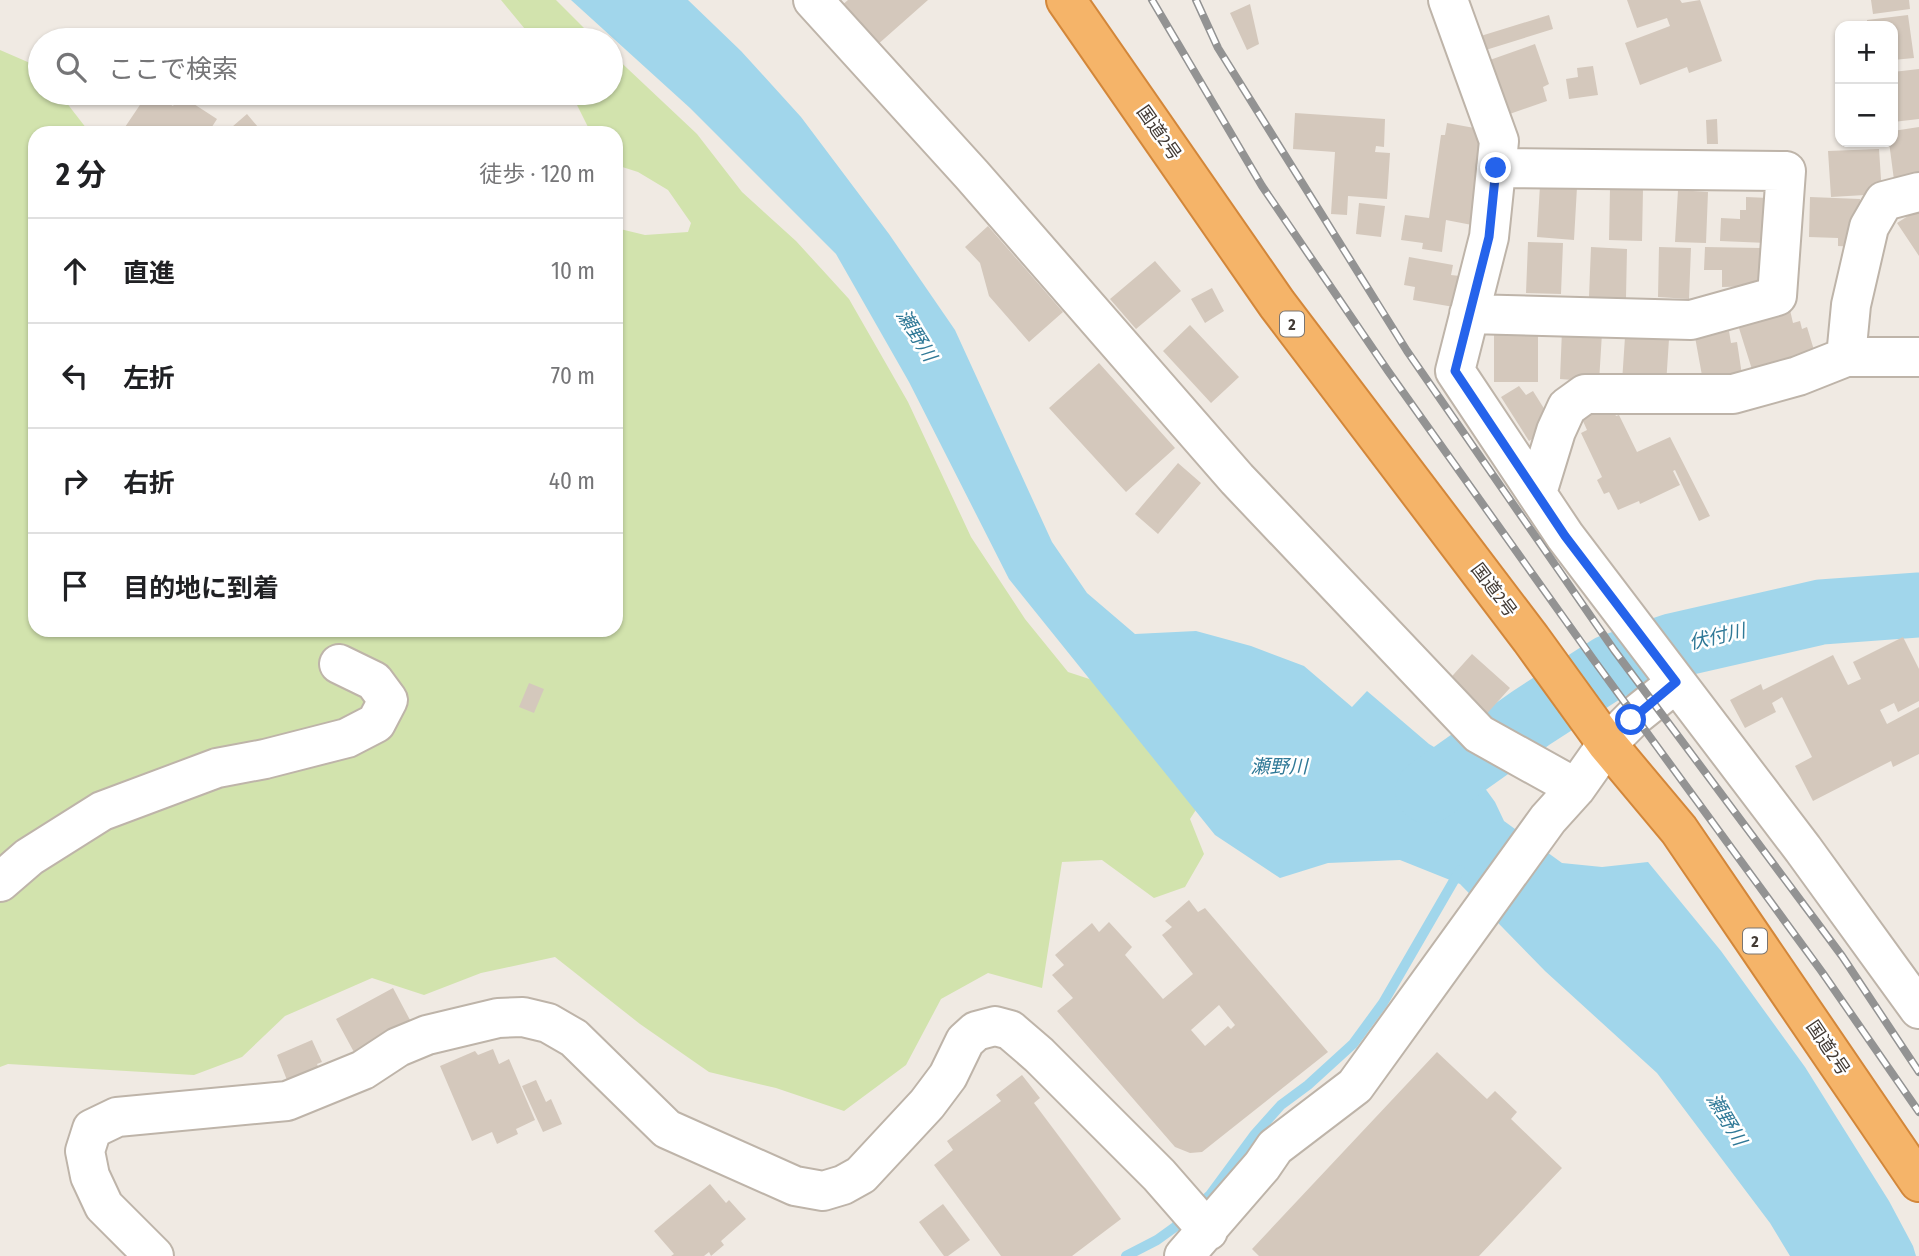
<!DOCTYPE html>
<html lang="ja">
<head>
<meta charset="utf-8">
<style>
  :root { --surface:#fff; --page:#f2f2f2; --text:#202124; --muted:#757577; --line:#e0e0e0 }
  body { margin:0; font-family:"Fira Sans Condensed","Noto Sans JP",sans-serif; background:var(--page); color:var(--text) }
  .controls { position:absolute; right:21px; top:21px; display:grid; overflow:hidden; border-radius:14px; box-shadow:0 2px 5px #0004 }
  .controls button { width:63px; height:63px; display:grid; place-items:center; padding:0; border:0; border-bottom:2px solid var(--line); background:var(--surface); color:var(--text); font:35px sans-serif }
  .stop { position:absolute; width:21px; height:21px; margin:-16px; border:5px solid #2563eb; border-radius:50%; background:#fff }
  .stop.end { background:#2563eb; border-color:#fff; box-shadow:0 2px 7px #0008 }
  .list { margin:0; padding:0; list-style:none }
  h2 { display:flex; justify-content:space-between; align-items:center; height:91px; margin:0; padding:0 28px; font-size:30px }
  h2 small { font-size:23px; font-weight:400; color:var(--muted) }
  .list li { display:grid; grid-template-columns:46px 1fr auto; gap:21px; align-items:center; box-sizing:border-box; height:105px; padding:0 28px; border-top:2px solid var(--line) }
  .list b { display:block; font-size:26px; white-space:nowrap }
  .list em { font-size:23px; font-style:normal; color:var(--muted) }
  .icon { flex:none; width:38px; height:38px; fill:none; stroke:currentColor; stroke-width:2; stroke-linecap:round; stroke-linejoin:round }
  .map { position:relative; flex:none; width:1919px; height:1256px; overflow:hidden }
  .search { position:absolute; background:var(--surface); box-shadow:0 2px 5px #0004; left:28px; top:28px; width:595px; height:77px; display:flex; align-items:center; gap:18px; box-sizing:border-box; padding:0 24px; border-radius:38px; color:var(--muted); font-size:26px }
  .panel { position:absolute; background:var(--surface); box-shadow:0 2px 5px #0004; left:28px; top:126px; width:595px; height:511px; border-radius:21px }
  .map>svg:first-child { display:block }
  .green { fill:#d2e3ad }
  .water { fill:#a1d6eb }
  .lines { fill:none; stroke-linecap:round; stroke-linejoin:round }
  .stream { stroke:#a1d6eb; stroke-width:10 }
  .river { stroke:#a1d6eb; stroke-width:65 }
  .building { fill:#d4c8bc; fill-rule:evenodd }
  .minor-casing { stroke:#beb4a9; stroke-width:42 }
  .highway-casing { stroke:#d3873a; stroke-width:42 }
  .minor { stroke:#fff; stroke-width:38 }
  .highway { stroke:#f5b469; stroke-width:38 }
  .rail-casing { stroke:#939393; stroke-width:8 }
  .rail { stroke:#fff; stroke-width:5; stroke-dasharray:16; stroke-linecap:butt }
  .route { stroke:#2563eb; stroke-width:9 }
  .labels { text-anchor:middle; stroke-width:5; stroke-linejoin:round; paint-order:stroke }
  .shield { fill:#fff; stroke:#7b7571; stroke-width:2 }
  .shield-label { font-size:16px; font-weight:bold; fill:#423a34 }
  .street-label { font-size:18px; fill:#423a34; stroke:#fff }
  .water-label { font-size:19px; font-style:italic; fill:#307997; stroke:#fff }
</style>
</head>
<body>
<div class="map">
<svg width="1919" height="1256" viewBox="0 0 1919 1256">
  <rect width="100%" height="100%" fill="#f0eae3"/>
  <!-- green -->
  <path class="green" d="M 501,0 L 556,0 L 596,40 L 534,40 Z
    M 0,50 L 30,63 L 40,73 L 40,93 L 59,93 L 90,133 L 35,133 L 35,630 L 616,630 L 616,228 L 645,235 L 688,232 L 691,223 L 668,190 L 638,172 L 616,165 L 616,133 L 591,133 L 571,93 L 611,93 L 611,53 L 697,134 L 742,192 L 796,241 L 849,299 L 908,402 L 971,537 L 1025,619 L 1068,672 L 1135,694 L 1214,782 L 1190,819 L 1204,854 L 1185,887 L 1154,898 L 1102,860 L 1062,862 L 1042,988 L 988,973 L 941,999 L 906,1065 L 844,1111 L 776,1088 L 709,1072 L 640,1024 L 555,957 L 481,973 L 424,995 L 372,978 L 285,1016 L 242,1057 L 194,1075 L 8,1064 L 0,1067 Z"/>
  <!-- water -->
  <path class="water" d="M 571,0 L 688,0 L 741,51 L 801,117 L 889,234 L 955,330 L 1052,542 L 1087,593 L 1135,634 L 1196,631 L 1251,646 L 1304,666 L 1352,707 L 1367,691 L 1429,744 L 1471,769 L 1495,802 L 1504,821 L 1562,863 L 1602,867 L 1648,862 L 1721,951 L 1805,1067 L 1889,1201 L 1913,1246 L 1916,1256 L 1790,1256 L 1770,1223 L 1657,1073 L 1545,971 L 1460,884 L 1400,860 L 1328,863 L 1280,878 L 1215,835 L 1009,579 L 909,382 L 836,254 L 690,108 Z"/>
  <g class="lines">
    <!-- stream -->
    <path class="stream" d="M 1126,1256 L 1157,1240 L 1175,1227 L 1210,1195 L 1255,1134 L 1281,1105 L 1308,1085 L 1353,1044 L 1383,1003 L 1460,870"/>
    <!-- river -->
    <path class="river" d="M 1428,791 L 1531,718 L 1610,667 L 1672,646 L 1821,612 L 1919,605"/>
  </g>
  <!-- building -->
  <path class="building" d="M 848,0 L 928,0 L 876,46 L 841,6 Z
    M 1627,0 L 1680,0 L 1682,3 L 1700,0 L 1722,61 L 1689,73 L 1687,67 L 1640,85 L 1625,43 L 1670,26 L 1667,18 L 1637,28 Z
    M 1871,0 L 1909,0 L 1910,9 L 1873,14 Z
    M 1250,4 L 1259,44 L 1247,50 L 1230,13 Z
    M 1549,15 L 1553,29 L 1476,53 L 1471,39 Z
    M 1908,15 L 1914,58 L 1893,60 L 1893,26 L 1867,26 L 1867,20 Z
    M 1535,44 L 1549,84 L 1543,87 L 1547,101 L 1501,117 L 1487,61 Z
    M 1593,66 L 1598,95 L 1569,99 L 1566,79 L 1578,77 L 1577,68 Z
    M 1919,69 L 1919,119 L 1893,122 L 1893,72 Z
    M 148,93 L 151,93 L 173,106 L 180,95 L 217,119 L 208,133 L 121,133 Z
    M 1295,113 L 1385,119 L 1384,147 L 1376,146 L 1375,152 L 1390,153 L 1387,199 L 1348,196 L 1347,215 L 1331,214 L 1335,152 L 1293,149 Z
    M 247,114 L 263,133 L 225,133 Z
    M 1717,119 L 1718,144 L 1707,144 L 1706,120 Z
    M 1447,123 L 1480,129 L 1479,143 L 1485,144 L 1472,225 L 1446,220 L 1442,252 L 1422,249 L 1423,243 L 1401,240 L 1405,215 L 1429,218 L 1441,135 L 1445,135 Z
    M 1919,127 L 1919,176 L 1894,180 L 1889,142 L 1893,142 L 1893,131 Z
    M 1879,149 L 1882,194 L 1831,197 L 1828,151 Z
    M 1540,185 L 1577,187 L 1574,240 L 1537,237 Z
    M 1610,189 L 1643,189 L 1642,241 L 1609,240 Z
    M 1678,190 L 1708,192 L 1706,243 L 1675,242 Z
    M 1746,197 L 1769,198 L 1767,243 L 1720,241 L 1721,218 L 1740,219 L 1740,210 L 1746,210 Z
    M 1810,197 L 1860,199 L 1858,247 L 1838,246 L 1838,238 L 1809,237 Z
    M 1359,203 L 1385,206 L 1381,237 L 1356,234 Z
    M 1919,209 L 1919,256 L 1897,223 Z
    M 988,226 L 1063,312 L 1029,342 L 989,296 L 980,263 L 965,247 Z
    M 1528,242 L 1563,243 L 1561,294 L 1526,293 Z
    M 1591,247 L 1627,249 L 1626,298 L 1589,297 Z
    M 1659,247 L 1691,248 L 1689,299 L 1658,297 Z
    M 1705,247 L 1761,248 L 1761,286 L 1722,287 L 1722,270 L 1704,270 Z
    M 1409,257 L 1453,265 L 1451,275 L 1460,276 L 1454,307 L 1413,300 L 1415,287 L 1404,285 Z
    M 1155,261 L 1181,291 L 1136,329 L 1110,299 Z
    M 1212,288 L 1224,311 L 1205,323 L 1191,299 Z
    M 1790,310 L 1793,323 L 1800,321 L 1802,329 L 1807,327 L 1817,360 L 1755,379 L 1738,325 Z
    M 1190,325 L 1239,377 L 1211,403 L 1163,351 Z
    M 1494,328 L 1538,328 L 1538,382 L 1494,382 Z
    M 1562,330 L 1602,333 L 1599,382 L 1560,379 Z
    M 1729,331 L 1731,343 L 1737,342 L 1742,375 L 1703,381 L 1695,337 Z
    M 1625,337 L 1669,339 L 1666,385 L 1622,382 Z
    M 1099,363 L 1175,448 L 1126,492 L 1049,408 Z
    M 1519,386 L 1526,395 L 1533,391 L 1550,418 L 1545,431 L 1529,441 L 1501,397 Z
    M 1611,405 L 1616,416 L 1619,415 L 1637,452 L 1670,437 L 1710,516 L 1699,521 L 1675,470 L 1673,471 L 1680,485 L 1640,504 L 1639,501 L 1618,510 L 1609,492 L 1604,494 L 1597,480 L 1602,477 L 1581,433 L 1587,430 L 1582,419 Z
    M 1178,463 L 1201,483 L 1158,534 L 1135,514 Z
    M 1903,637 L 1919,669 L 1919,701 L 1898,712 L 1894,703 L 1880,710 L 1887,724 L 1919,707 L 1919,754 L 1893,767 L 1891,761 L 1813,801 L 1795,766 L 1812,757 L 1782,697 L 1772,703 L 1776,712 L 1745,728 L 1730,700 L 1761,684 L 1763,690 L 1833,655 L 1848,685 L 1861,679 L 1853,662 Z
    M 1472,654 L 1510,688 L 1483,718 L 1445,684 Z
    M 529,683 L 544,689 L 534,713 L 519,707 Z
    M 1189,900 L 1198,912 L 1205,908 L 1328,1052 L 1202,1152 L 1190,1153 L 1175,1147 L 1057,1011 L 1073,998 L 1052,975 L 1064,965 L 1055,955 L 1092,923 L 1099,932 L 1109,922 L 1132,947 L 1125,955 L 1163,999 L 1193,974 L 1162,935 L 1172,927 L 1165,921 ZM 1219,1005 L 1235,1025 L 1231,1029 L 1228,1026 L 1205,1046 L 1191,1030 Z
    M 393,988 L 410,1020 L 355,1054 L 336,1019 Z
    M 312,1040 L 322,1062 L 317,1064 L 320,1071 L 289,1085 L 277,1055 Z
    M 493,1049 L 499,1064 L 509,1059 L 535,1120 L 516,1129 L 518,1134 L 497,1144 L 492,1132 L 472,1141 L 440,1066 L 475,1051 L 478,1055 Z
    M 1437,1052 L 1487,1099 L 1495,1091 L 1517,1112 L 1511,1119 L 1562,1168 L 1479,1256 L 1259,1256 L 1252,1249 Z
    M 1022,1075 L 1040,1098 L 1034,1103 L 1121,1219 L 1072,1256 L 1001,1256 L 934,1165 L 953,1150 L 947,1141 L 1001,1101 L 996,1095 Z
    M 536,1080 L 546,1102 L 551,1099 L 562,1124 L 543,1132 L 522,1086 Z
    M 710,1184 L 726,1203 L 729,1200 L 746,1219 L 721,1241 L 724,1245 L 711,1256 L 709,1252 L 704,1256 L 671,1256 L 674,1254 L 654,1231 Z
    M 943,1204 L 970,1240 L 948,1256 L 944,1256 L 919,1222 Z"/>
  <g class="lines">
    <defs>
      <path id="minor" d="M 813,0 L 972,175 L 1237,479 L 1479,734 L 1576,788
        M 1448,0 L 1499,141 L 1489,237 L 1455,371 L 1565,536 L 1803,849 L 1919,1009
        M 1469,314 L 1691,320 L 1777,296 L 1786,171 L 1496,168
        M 1846,357 L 1919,357
        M 1537,493 L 1556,431 L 1567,407 L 1585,394 L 1733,394 L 1798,376 L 1846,357 L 1851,305 L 1869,227 L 1884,201 L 1919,192
        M 0,882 L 29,857 L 102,811 L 217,768 L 265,759 L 347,738 L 376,723 L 388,700 L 374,681 L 339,664
        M 154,1256 L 104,1206 L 90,1176 L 85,1151 L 92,1129 L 117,1117 L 287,1101 L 363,1070 L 398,1047 L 427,1035 L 498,1018 L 523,1017 L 548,1023 L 574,1038 L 667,1129 L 795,1186 L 823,1191 L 843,1185 L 861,1175 L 927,1104 L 948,1076 L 965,1041 L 976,1031 L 995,1026 L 1010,1030 L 1039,1055 L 1159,1175 L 1208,1231
        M 1184,1256 L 1262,1166 L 1275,1147 L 1355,1086 L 1548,819 L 1576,788 L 1607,744 L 1636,715 L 1676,683"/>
      <path id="highway" d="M 1066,0 L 1277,304 L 1531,639 L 1607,744 L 1679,830 L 1919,1182"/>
    </defs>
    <!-- minor casing -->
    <use href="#minor" class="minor-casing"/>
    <!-- highway casing -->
    <use href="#highway" class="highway-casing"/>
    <!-- minor -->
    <use href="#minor" class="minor"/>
    <!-- highway -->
    <use href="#highway" class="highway"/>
    <defs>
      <path id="rail" d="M 1152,0 L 1262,186 L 1388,371 L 1593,659 L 1822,972 L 1919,1112
        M 1196,0 L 1218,48 L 1407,351 L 1614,650 L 1842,956 L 1919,1072"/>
    </defs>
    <!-- rail casing -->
    <use href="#rail" class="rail-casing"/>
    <!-- rail -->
    <use href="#rail" class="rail"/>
  </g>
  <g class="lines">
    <!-- route -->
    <path class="route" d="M 1496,168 L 1489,237 L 1455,371 L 1565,536 L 1676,682 L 1631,720"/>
  </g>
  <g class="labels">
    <!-- shield labels -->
    <g class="shield">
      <rect x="1280" y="311.5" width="24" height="25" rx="5"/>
      <rect x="1743" y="928.5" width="24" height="25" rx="5"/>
    </g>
    <g class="shield-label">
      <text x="1292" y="330">2</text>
      <text x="1755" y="947">2</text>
    </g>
    <!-- street labels -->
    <g class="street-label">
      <text transform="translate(1159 133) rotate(55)" y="6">国道2号</text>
      <text transform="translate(1494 590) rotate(53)" y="6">国道2号</text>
      <text transform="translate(1828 1048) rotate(56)" y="6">国道2号</text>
    </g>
    <!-- water labels -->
    <g class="water-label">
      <text transform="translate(917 335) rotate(58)" y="7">瀬野川</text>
      <text transform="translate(1717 636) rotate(-13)" y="7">伏付川</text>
      <text x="1279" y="773">瀬野川</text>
      <text transform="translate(1727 1119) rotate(59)" y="7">瀬野川</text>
    </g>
  </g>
</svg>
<div class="controls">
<button>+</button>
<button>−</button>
</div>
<div class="stop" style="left:1631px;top:720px"></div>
<div class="stop end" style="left:1496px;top:168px"></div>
<div class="search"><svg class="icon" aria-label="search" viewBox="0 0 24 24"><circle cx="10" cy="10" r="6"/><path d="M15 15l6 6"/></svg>ここで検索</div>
<section class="panel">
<h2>2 分<small>徒歩 · 120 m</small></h2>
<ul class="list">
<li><svg class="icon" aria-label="ahead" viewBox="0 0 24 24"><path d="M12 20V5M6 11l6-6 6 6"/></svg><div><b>直進</b></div><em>10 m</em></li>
<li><svg class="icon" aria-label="left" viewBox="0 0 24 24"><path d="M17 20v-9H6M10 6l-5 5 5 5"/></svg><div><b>左折</b></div><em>70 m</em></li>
<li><svg class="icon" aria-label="right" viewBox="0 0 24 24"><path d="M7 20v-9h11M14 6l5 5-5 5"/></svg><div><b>右折</b></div><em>40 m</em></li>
<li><svg class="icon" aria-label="arrive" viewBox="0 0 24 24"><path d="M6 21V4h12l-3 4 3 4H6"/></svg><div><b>目的地に到着</b></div></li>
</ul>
</section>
</div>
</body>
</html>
